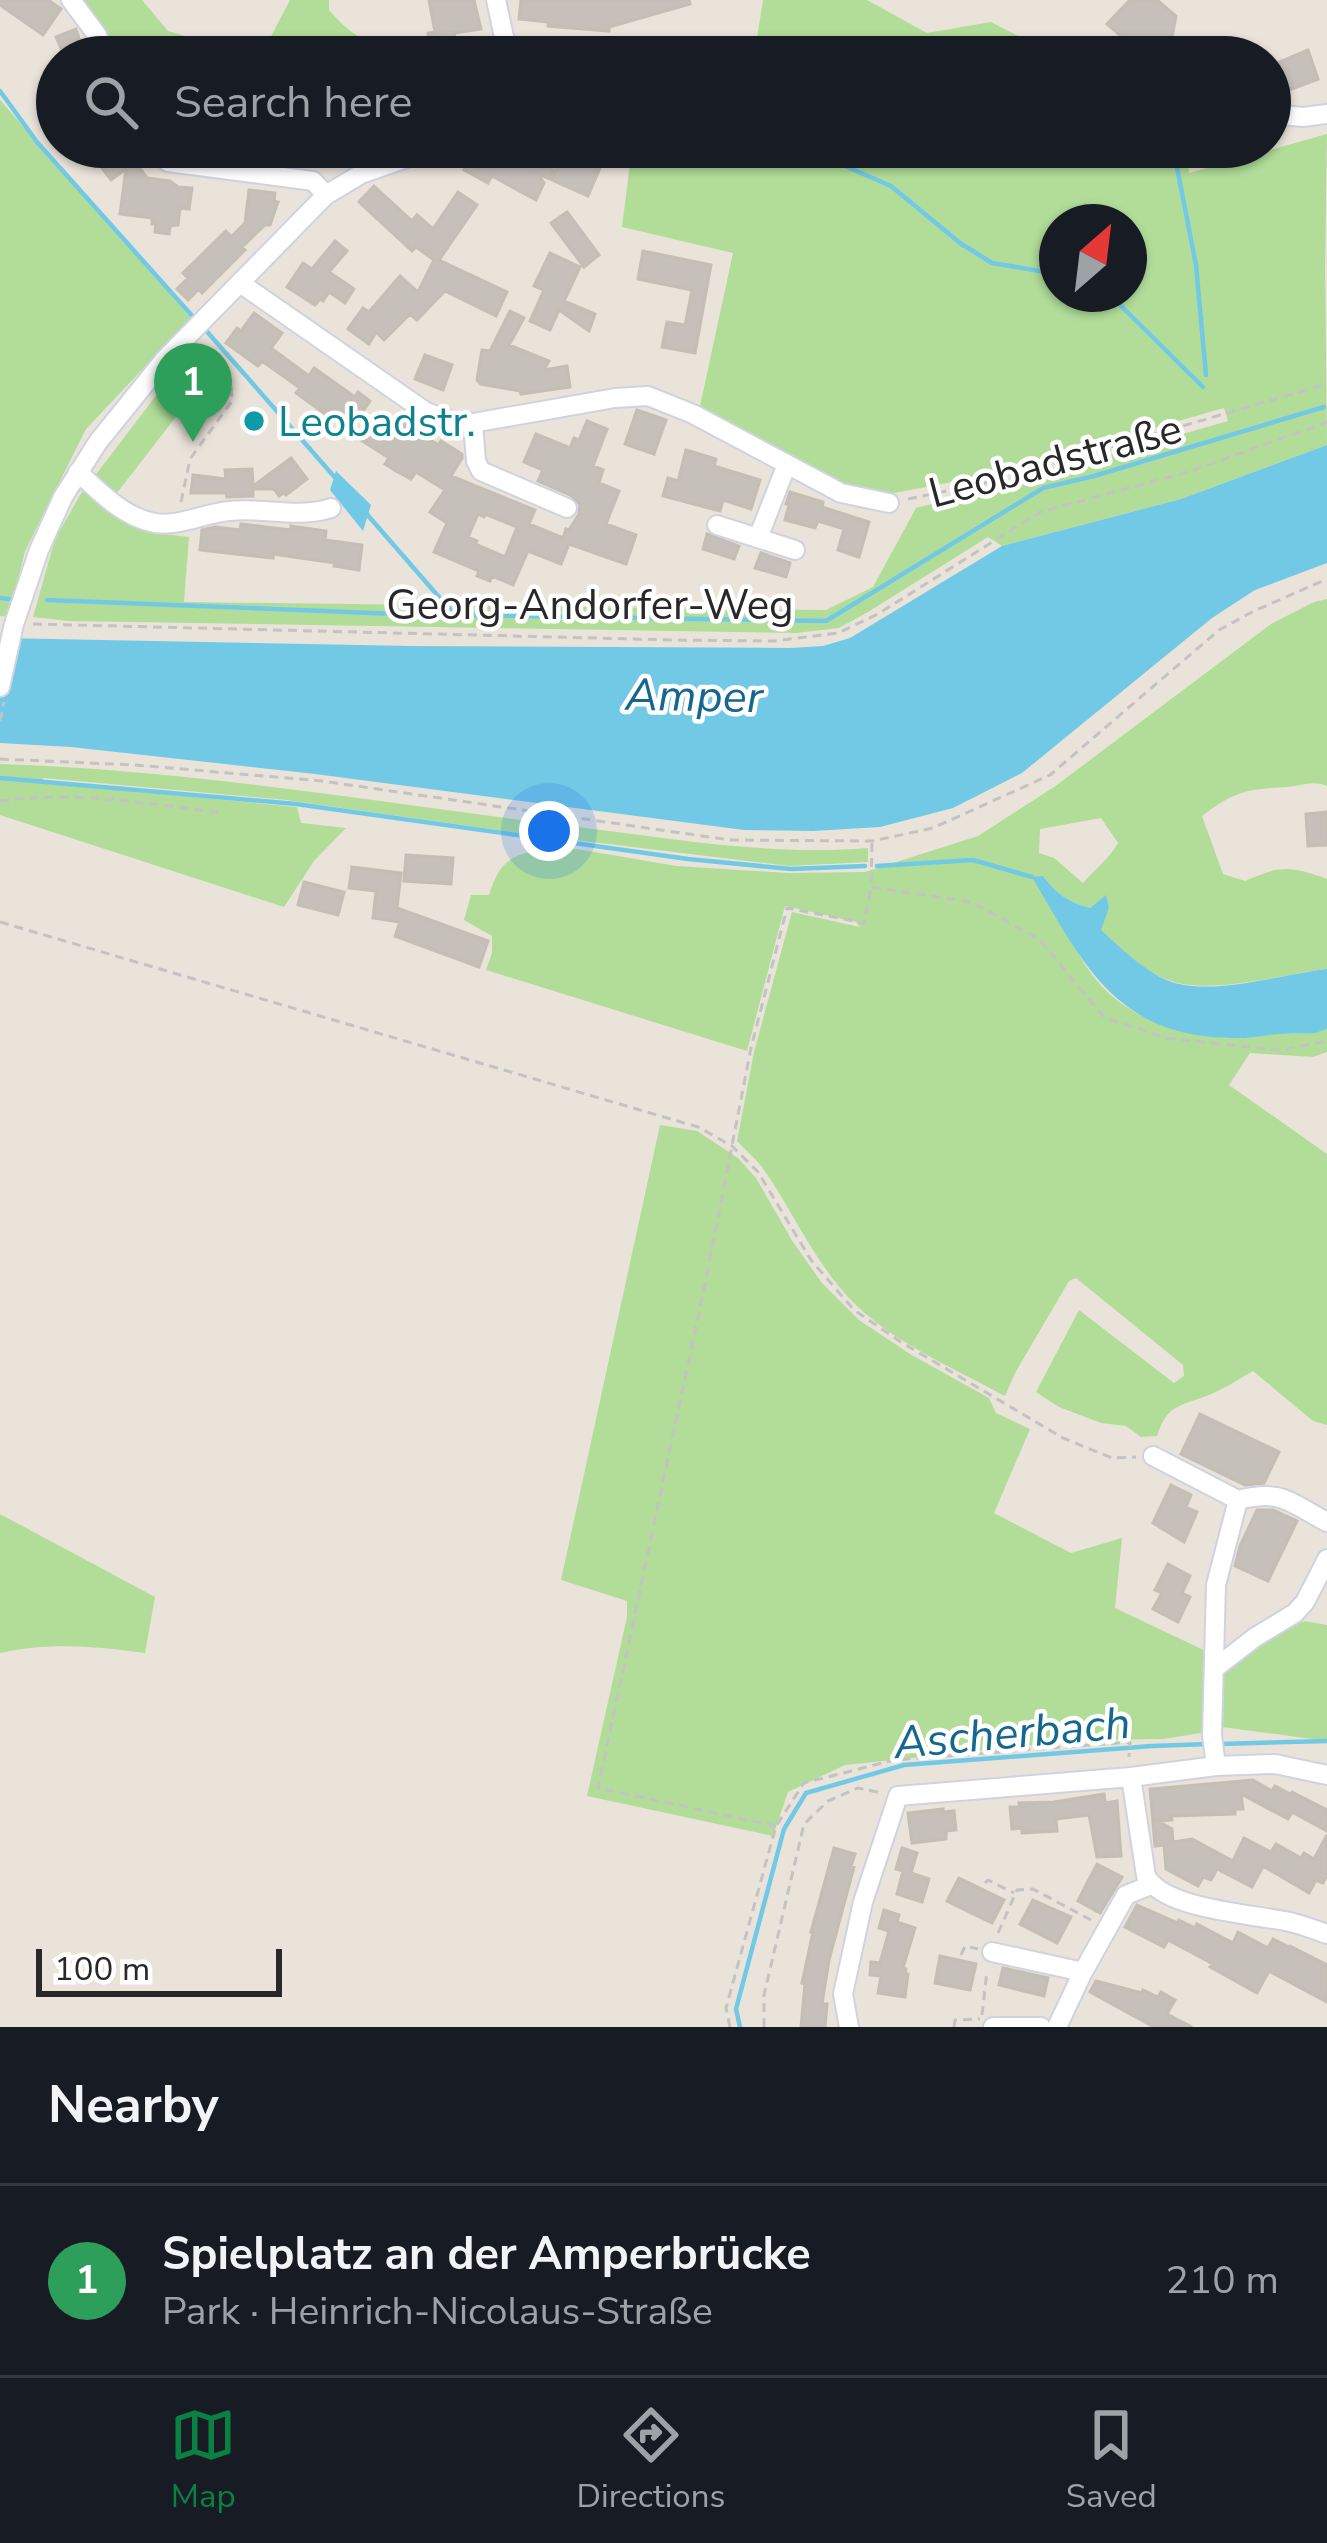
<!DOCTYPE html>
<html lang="en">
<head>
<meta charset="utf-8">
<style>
  :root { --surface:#171b24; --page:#242831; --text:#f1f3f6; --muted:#9ea1a6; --line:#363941; --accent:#0b8043 }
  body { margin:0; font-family:"Nunito Sans",sans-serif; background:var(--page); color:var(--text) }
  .compass { position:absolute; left:1039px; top:204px; width:108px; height:108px; border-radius:50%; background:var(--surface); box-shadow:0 3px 9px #0004; rotate:28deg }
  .scale { position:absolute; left:36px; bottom:30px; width:246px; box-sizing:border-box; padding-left:12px; border:6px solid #282828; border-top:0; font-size:33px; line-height:42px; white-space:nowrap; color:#282828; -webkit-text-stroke:9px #fff; paint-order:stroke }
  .you { position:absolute; left:549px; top:831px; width:42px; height:42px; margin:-30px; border:9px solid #fff; border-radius:50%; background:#1a73e8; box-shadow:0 0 0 18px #1a73e833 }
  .badge { display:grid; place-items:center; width:78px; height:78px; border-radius:50%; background:var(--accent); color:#fff; font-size:39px; font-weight:700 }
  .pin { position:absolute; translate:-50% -99px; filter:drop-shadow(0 3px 6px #0008) }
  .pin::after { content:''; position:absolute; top:63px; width:42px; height:36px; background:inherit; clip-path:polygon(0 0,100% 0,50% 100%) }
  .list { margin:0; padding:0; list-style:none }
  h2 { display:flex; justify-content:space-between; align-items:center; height:156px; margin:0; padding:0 48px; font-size:51px }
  h2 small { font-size:39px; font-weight:400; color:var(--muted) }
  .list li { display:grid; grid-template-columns:78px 1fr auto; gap:36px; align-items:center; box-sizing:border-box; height:192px; padding:0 48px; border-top:3px solid var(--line) }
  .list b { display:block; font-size:45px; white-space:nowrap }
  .list p { margin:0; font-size:39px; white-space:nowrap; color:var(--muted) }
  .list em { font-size:39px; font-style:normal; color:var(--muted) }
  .icon { flex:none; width:66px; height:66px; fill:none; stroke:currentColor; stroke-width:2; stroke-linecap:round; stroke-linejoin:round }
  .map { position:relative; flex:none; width:1327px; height:2027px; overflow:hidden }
  .search { position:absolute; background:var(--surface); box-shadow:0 3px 9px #0004; left:36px; right:36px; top:36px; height:132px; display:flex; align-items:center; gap:30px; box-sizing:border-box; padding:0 42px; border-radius:66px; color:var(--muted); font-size:45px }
  .sheet { height:348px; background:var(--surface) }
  nav { display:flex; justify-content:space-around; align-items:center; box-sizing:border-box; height:168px; border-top:3px solid var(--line); background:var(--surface); font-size:33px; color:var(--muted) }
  nav a { display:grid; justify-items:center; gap:6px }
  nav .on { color:var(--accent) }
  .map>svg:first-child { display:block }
  .green { fill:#b1dd99; fill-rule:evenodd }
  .water { fill:#72c9e6 }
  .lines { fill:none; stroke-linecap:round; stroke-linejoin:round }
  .stream { stroke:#72c9e6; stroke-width:4.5 }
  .building { fill:#c5c0ba; stroke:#c4beb4; stroke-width:3; fill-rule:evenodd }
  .minor-casing { stroke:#cfd3e0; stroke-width:22 }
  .path { stroke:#c3c3c3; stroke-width:3; stroke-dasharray:9 6; stroke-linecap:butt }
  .minor { stroke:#fff; stroke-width:18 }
  .culture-dot { fill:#0f9aa8; stroke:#fff; stroke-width:4.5 }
  .labels { text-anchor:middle; stroke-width:9; stroke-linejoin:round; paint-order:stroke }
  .culture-label { font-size:42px; fill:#0d838f; stroke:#fff; text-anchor:start }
  .street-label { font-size:42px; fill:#282828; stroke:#fff }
  .water-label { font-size:45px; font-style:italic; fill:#15678f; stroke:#fff }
</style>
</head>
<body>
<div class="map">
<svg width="1327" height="2027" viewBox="0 0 1327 2027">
  <rect width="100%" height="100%" fill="#eae3da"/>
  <!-- green -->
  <path class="green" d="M 82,0 L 142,0 L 168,31 L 205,42 L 267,44 L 290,0 L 329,0 L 329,10 C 338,20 346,29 358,36 C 367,42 374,43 382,52 L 358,57 L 116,57 L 100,24 Z
    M 763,0 L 867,0 L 927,33 L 991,22 L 1059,57 L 754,57 Z
    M 0,100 L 191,318 L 86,429 L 25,551 L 9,617 L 0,616 Z
    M 1327,134 L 1325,268 L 1327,445 L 1181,499 L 1002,546 L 988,537 L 868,612 L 839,628 L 796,633 L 68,621 L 33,617 L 55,539 L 83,490 L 121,518 L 146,532 L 189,537 L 184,602 L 826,610 L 873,587 L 916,508 L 991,489 L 1228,421 L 1224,408 L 989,475 L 889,494 L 845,484 L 700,406 L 733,253 L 622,227 L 632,147 L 1186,147 L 1189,173 ZM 1057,222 L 1129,222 L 1129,294 L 1057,294 Z
    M 184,359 L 206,378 L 113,498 L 94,477 Z
    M 1327,599 L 1327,786 C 1313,780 1302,786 1287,787 C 1247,789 1234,791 1202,816 L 1223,874 L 1245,881 C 1281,865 1290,866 1327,879 L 1327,969 C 1283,974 1209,996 1168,980 C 1143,971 1121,948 1100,930 L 1109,908 L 1106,896 L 1090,908 C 1068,902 1057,894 1043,876 C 1057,905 1070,943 1088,969 C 1119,1016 1180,1038 1234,1038 C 1247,1039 1259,1036 1271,1034 C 1291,1033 1308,1035 1327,1029 L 1327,1052 L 1313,1057 L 1250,1053 L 1229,1085 L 1327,1154 L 1327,1425 L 1313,1421 L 1253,1371 C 1239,1379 1224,1389 1209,1395 C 1181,1406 1167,1404 1157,1436 L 1141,1437 L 1126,1426 L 1101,1423 L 1059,1407 L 1036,1392 L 1079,1310 L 1174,1383 L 1184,1376 L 1183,1365 L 1076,1278 L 1069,1281 L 1015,1373 L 1005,1396 C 955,1369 888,1340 849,1298 C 812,1258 793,1211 762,1167 C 755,1158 745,1150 737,1141 L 754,1052 L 792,912 L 860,927 L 856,922 L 785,906 L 747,1051 L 486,970 L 492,953 L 492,936 L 464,920 L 471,895 L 489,895 C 498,867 506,856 536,851 L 535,842 L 677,866 L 788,873 L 865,872 L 978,836 L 1054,787 L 1271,624 L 1314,602 ZM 1101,818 L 1118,843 C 1109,859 1095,869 1083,883 L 1054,858 L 1039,853 L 1040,829 Z
    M 0,764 C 194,770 386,804 578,827 C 674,839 772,856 868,848 L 868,862 L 789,866 L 526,834 L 286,800 L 43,778 L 44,783 L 297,807 L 301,823 L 346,828 L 314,861 L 284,907 L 0,815 Z
    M 660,1125 L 697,1131 L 738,1158 L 756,1178 L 793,1242 L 822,1283 L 859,1320 L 910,1354 L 989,1398 L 996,1413 L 1030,1429 L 994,1513 L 1071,1553 L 1122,1538 L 1115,1608 L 1210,1653 L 1207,1732 L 1163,1739 L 1082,1740 L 845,1765 L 788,1792 L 773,1836 L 587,1796 L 627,1617 L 627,1601 L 561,1580 Z
    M 0,1514 L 155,1597 L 145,1653 C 98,1646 46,1642 0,1653 Z
    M 1305,1621 L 1327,1625 L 1327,1741 L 1215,1726 L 1218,1674 L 1266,1636 Z"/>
  <!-- water -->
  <path class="water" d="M 1327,445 L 1327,563 L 1255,590 L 1212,618 L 1022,773 L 953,808 L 880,827 L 813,831 L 744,830 L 315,774 L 71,747 L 0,743 L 0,638 L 411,646 L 790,648 L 823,646 L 850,638 L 1002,546 L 1181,499 Z
    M 336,471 L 371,505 L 363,531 L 330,490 Z
    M 1043,876 C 1057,894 1068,902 1090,908 L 1106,895 L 1109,908 L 1101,930 C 1121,948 1144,971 1169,981 C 1210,997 1282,974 1327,969 L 1327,1029 L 1315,1033 C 1300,1034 1284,1033 1268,1035 C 1256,1037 1244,1039 1231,1038 C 1116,1036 1084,965 1032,877 Z"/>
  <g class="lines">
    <!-- stream -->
    <path class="stream" d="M 0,91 L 37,142 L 195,319
      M 801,147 L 891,186 L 960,243 L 992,263 L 1057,274
      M 1173,147 L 1196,265 L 1206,375
      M 1109,294 L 1203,387
      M 203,327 L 338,481
      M 365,512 L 452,612
      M 0,598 L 9,599
      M 47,600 L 397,614 L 826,621 L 1043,488 L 1094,476 L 1324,407
      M 0,778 L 296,804 L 688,859 L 791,869 L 865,866
      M 877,866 L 973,860 L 1032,877
      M 1220,1744 L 1327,1741
      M 740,2027 L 736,2009 L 784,1829 L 806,1793 L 904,1765 L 1152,1746 L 1209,1744"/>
  </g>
  <!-- building -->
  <path class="building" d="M 0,0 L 48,0 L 61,9 L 43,35 L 0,5 Z
    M 429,0 L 474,0 L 481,29 L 454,33 L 456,42 L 430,47 L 428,33 L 435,32 Z
    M 521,0 L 689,0 L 690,4 L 609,27 L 609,31 L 548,26 L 548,22 L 519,19 Z
    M 1130,0 L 1157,0 L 1176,16 L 1172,37 L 1153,57 L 1145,57 L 1107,24 Z
    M 76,29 L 85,57 L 65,57 L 56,37 Z
    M 1308,50 L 1318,79 L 1281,93 L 1270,66 Z
    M 86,147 L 124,147 L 147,178 L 170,181 L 178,187 L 192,188 L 189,209 L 180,208 L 178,225 L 170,226 L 169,234 L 155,232 L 156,224 L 152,224 L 152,218 L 120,214 L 126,169 L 111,180 Z
    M 311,147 L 366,147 L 367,149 L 321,165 Z
    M 477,147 L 483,147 L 502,158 L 507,147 L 510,147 L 554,170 L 550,179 L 538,174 L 544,183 L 536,200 L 492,176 L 488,183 L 464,170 Z
    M 566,147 L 584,147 L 605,156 L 588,196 L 552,180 Z
    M 374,186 L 412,221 L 417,215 L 433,229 L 458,192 L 477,205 L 439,260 L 507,292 L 496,316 L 445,291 L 417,320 L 410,314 L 384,340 L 376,332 L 369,344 L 348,329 L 363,308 L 369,312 L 400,276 L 418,292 L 434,260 L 416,247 L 412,251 L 359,202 Z
    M 249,190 L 275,193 L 274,201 L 278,202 L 270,225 L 265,225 L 242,247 L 245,250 L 202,293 L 199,289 L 188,300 L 177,289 L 188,278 L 183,273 L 226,231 L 231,237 L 245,223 Z
    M 567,212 L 599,255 L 584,267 L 551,223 Z
    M 335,241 L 347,251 L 329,272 L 354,289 L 345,303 L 329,292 L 323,301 L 320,299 L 315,305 L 287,287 L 303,263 L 312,269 Z
    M 643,251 L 711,265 L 695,353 L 662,347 L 667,322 L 685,325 L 692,290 L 638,279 Z
    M 550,253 L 580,267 L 564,301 L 595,314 L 589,331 L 559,310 L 550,330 L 530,321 L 544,290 L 534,286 Z
    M 510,311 L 524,318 L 509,345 L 549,361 L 544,370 L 567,366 L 570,387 L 521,394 L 520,391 L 481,384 L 477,380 L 482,350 L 490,351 Z
    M 254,313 L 282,333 L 271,348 L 309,376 L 314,368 L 355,397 L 358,392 L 370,401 L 355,423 L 336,410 L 331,418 L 296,393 L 300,388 L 262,361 L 258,366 L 226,343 L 237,328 L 241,331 Z
    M 425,355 L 452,365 L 443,390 L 415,379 Z
    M 637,410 L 666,420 L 654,454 L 625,444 Z
    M 398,418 L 438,445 L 441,441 L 462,454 L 462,458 L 451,476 L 535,510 L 529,524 L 563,538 L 566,529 L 569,530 L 579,514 L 580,505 L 572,496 L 538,481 L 543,470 L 524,462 L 536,434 L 570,448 L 574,438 L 579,440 L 587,421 L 607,429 L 593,466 L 603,470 L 599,483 L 619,491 L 606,524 L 636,535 L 626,564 L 569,544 L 561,564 L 528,551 L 513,585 L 492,576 L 490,581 L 477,576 L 479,571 L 434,552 L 447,523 L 430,512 L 445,490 L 416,472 L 411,479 L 396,471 L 385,464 L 389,458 L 361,440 L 369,428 L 385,438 ZM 478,514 L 484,517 L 485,514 L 517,527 L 505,557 L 475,544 L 477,541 L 468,537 Z
    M 686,450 L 716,459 L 714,466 L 760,480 L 751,509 L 723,500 L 720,511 L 663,496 L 668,478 L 678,481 Z
    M 291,458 L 307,479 L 286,495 L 284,493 L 279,496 L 274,489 L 253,489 L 253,496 L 227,497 L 226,493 L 191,493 L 193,475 L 226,479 L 225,470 L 252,469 L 253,486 Z
    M 790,492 L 823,502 L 822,507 L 869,522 L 859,557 L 838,550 L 844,529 L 818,521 L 815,528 L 785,520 L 789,505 L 786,504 Z
    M 241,524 L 291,530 L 291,526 L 326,531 L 325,540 L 362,545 L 359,570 L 334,566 L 335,563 L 273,554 L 273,558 L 200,550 L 202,530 L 216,527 L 240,530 Z
    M 707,534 L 739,546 L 734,559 L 703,549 Z
    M 761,553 L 790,563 L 786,577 L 755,568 Z
    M 1327,812 L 1327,845 L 1308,846 L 1306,814 Z
    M 406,855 L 453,858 L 451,884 L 404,881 Z
    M 352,867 L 401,873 L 397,908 L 488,941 L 479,967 L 395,936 L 400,922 L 373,918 L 376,891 L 349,888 Z
    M 304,882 L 344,892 L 338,915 L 298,905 Z
    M 1200,1414 L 1279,1452 L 1264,1483 L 1245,1485 L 1181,1454 Z
    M 1171,1485 L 1191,1495 L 1186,1507 L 1197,1512 L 1184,1542 L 1153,1523 Z
    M 1257,1510 L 1273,1510 L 1297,1521 L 1268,1581 L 1235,1566 L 1240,1546 Z
    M 1168,1564 L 1190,1576 L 1182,1593 L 1190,1597 L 1178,1622 L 1153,1609 L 1162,1593 L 1155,1590 Z
    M 1253,1780 L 1272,1791 L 1275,1786 L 1290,1794 L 1292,1792 L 1327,1810 L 1327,1831 L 1292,1812 L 1288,1819 L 1241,1794 L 1243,1809 L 1235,1809 L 1235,1814 L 1171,1816 L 1172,1820 L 1158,1821 L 1172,1829 L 1173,1842 L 1192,1839 L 1233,1861 L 1244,1838 L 1271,1852 L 1276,1844 L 1301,1858 L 1304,1853 L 1314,1859 L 1327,1835 L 1327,1875 L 1323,1883 L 1316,1880 L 1309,1893 L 1263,1866 L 1252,1887 L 1217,1869 L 1211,1880 L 1203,1877 L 1198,1886 L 1166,1869 L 1164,1845 L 1155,1846 L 1150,1789 Z
    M 1104,1794 L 1105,1803 L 1117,1801 L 1121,1856 L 1097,1857 L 1089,1815 L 1056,1819 L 1057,1831 L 1022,1833 L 1022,1828 L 1012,1829 L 1010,1807 L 1020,1807 L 1019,1803 L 1054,1802 Z
    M 943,1809 L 943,1812 L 954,1811 L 956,1830 L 946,1831 L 946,1839 L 912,1843 L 908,1813 Z
    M 834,1848 L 855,1854 L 851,1866 L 854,1867 L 829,1960 L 822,2004 L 827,2004 L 825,2027 L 801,2027 L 805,1984 L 802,1983 L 813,1932 L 811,1932 Z
    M 902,1848 L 917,1853 L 911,1873 L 929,1879 L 922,1902 L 897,1894 L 903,1871 L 896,1869 Z
    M 1097,1864 L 1122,1877 L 1100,1913 L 1078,1901 Z
    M 959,1878 L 1004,1900 L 992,1923 L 947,1901 Z
    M 1033,1900 L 1071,1917 L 1057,1943 L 1020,1924 Z
    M 1137,1905 L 1178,1923 L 1179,1920 L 1195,1928 L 1197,1924 L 1233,1943 L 1238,1932 L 1268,1948 L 1273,1939 L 1289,1947 L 1290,1946 L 1327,1965 L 1327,2002 L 1269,1971 L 1257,1993 L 1210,1967 L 1213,1964 L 1168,1940 L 1164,1947 L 1125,1927 Z
    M 884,1910 L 899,1915 L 897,1922 L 915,1928 L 903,1968 L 906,1969 L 905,1974 L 908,1974 L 905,1997 L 878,1993 L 881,1976 L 870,1975 L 871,1962 L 880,1963 L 889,1931 L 879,1928 Z
    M 940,1956 L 976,1964 L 970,1990 L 935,1983 Z
    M 1003,1968 L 1048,1978 L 1044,1996 L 999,1985 Z
    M 1096,1981 L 1142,1993 L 1143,1990 L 1158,1997 L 1161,1992 L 1175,2000 L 1167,2014 L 1192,2027 L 1154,2027 L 1090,1992 Z"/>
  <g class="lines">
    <defs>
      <path id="minor" d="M 71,0 L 97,35 L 106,57
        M 496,0 L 506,46 L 504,57
        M 1282,115 L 1303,117 L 1327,114
        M 152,147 L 168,162 L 313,181 L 326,195
        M 240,283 L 426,412 L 448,420 L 473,423 L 615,398 L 648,396 L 693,414 L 841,493 L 889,503
        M 473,423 L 476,461 L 481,471 L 567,508
        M 78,472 C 99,492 125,518 155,523 C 178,527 206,513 229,511 C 263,507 298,519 331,508
        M 717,525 L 795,550
        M 758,538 L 787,464
        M 0,687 L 14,624 L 39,550 L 63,497 L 98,442 L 165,359 L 326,195 L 361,174 L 438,147
        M 1153,1456 L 1238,1500 L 1216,1585 L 1212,1735 L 1216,1766
        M 1238,1500 C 1283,1489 1288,1502 1327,1522
        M 1214,1669 L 1254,1638 L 1295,1613 L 1305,1602 L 1327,1559
        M 1131,1777 L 1146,1876 C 1164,1910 1254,1914 1290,1922 C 1303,1925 1315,1930 1327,1934
        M 992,1952 L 1083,1972
        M 849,2027 L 843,1994 L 863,1902 L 898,1796 L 1131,1777 L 1216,1766 L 1275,1764 L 1327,1775
        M 993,2027 L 1041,2027
        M 1057,2027 L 1083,1972 L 1126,1895 L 1151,1885"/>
    </defs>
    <!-- minor casing -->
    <use href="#minor" class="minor-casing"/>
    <!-- path -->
    <path class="path" d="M 908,499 L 990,482 L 1327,384
      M 181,502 L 190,459 L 232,401 L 231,381 L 196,350
      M 33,624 L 673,640 L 774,641 L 838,633 L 878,614 L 1040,512 L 1188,472 L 1327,422
      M 0,721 L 4,702
      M 0,759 L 135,765 L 322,781 L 730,840 L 872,841 L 933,828 L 1050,775 L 1219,630 L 1254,611 L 1327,579
      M 0,801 C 77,791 146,803 222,813
      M 872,843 L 871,887 L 972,902 L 1040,940 L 1104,1017 L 1166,1038 L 1239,1046 L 1281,1050 L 1327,1041
      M 0,922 L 698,1127 L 732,1146 L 758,1172 L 811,1260 L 854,1310 L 901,1342 L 1063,1438 L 1112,1458 L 1136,1457
      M 776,1826 L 598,1788 L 705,1284 L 751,1048 L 787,908 L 864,923 L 871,887
      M 985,1883 L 988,1880 L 1014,1893
      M 998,1933 L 1017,1890 L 1033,1889 L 1091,1920
      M 961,1955 L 965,1946 L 978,1949
      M 982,2015 L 987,1971
      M 730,2027 L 726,2008 L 776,1826 L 804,1783 L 894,1760 L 1130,1742 L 1129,1757
      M 764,2027 L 764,1995 L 804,1824 L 828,1801 L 858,1788 L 882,1793
      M 954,2027 L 955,2020 L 980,2019"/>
    <!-- minor -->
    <use href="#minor" class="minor"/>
  </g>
  <!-- markers -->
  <circle class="culture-dot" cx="254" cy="421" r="12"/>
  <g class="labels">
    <!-- culture labels -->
    <g class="culture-label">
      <text x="278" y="436">Leobadstr.</text>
    </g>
    <!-- street labels -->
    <g class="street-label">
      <text transform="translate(1055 460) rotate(-15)" y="15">Leobadstraße</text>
      <text x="590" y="619">Georg-Andorfer-Weg</text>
    </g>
    <!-- water labels -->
    <g class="water-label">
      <text transform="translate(694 695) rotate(1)" y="16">Amper</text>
      <text transform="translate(1012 1732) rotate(-5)" y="16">Ascherbach</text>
    </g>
  </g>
</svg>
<svg class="compass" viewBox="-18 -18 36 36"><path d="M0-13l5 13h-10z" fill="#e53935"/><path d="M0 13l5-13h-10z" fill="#9ea1a6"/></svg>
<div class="scale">100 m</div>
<div class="you"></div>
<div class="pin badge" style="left:193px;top:442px;background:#2e9e5b">1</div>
<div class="search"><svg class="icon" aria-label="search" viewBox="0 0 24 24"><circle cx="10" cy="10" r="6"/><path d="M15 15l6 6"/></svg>Search here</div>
</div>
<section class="sheet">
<h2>Nearby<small></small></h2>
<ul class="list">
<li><span class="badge" style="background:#2e9e5b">1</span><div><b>Spielplatz an der Amperbrücke</b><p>Park · Heinrich-Nicolaus-Straße</p></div><em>210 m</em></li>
</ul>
</section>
<nav>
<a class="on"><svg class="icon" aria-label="map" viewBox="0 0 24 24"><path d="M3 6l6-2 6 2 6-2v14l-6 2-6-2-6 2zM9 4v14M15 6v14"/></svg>Map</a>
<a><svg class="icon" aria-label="directions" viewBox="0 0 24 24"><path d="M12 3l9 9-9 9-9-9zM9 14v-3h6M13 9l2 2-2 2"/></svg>Directions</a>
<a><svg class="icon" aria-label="saved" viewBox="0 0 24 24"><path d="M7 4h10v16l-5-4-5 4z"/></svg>Saved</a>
</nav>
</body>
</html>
